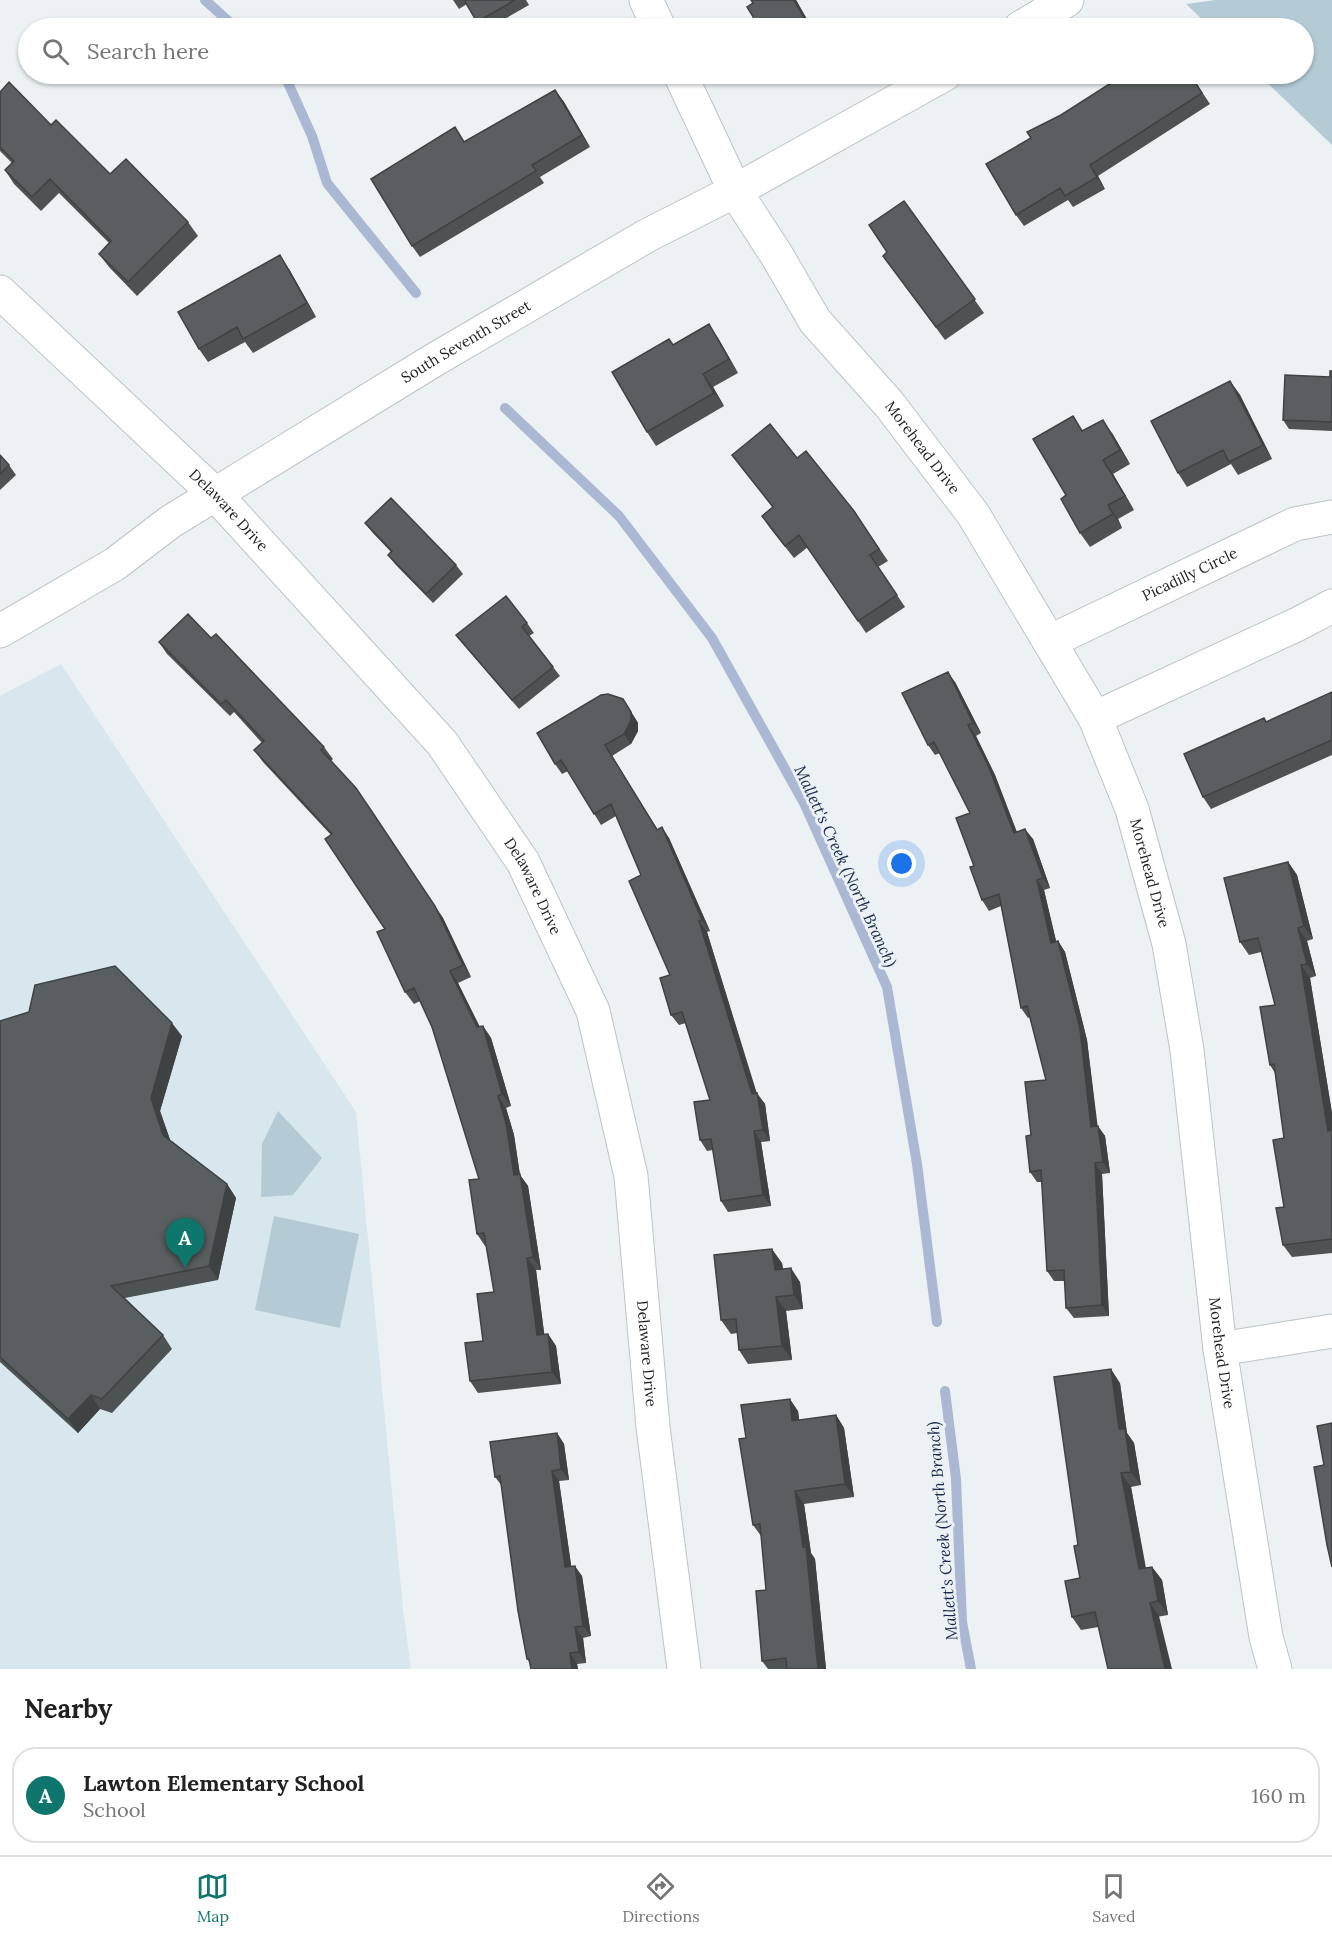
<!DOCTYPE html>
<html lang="en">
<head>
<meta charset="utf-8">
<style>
  :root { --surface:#fff; --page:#f6f6f6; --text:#222; --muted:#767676; --line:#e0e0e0; --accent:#0f766e }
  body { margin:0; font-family:Lora,serif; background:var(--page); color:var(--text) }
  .you { position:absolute; left:902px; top:864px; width:21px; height:21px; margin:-15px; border:4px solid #fff; border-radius:50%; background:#1a73e8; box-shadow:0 0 0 9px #1a73e833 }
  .badge { display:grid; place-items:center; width:39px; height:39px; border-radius:50%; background:var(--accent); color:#fff; font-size:20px; font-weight:700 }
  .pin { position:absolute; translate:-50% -50px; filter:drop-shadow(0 2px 3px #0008) }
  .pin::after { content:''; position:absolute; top:32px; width:21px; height:18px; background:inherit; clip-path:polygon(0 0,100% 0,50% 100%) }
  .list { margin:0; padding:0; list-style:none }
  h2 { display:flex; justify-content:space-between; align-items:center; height:78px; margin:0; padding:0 24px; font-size:26px }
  h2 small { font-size:20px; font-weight:400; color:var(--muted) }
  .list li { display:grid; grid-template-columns:39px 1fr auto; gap:18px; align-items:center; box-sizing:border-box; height:96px; margin:0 12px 12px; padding:0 12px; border:2px solid var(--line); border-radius:24px }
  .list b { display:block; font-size:22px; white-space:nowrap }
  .list p { margin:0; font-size:20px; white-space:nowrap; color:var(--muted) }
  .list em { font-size:20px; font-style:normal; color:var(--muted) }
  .icon { flex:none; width:33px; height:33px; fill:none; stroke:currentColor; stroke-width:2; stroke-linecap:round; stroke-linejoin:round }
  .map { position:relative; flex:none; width:1332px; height:1669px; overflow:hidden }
  .search { position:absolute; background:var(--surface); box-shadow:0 2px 4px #0004; left:18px; right:18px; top:18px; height:66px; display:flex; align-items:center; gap:15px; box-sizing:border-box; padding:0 21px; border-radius:33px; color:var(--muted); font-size:22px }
  .sheet { height:186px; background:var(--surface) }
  nav { display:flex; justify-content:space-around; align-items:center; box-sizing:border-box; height:84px; border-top:2px solid var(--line); background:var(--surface); font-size:16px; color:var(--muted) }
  nav a { display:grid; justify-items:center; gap:3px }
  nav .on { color:var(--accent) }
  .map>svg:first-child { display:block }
  .built { fill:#d8e6ed }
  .green { fill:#b4cbd6 }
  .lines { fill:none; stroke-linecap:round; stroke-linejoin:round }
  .stream { stroke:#abb8d4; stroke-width:10 }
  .street-casing { stroke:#bec3c6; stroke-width:35 }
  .street { stroke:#fff; stroke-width:33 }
  .wall { fill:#4d5253 }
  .shaded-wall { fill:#3e4243 }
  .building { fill:#595f60; stroke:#3e4243; stroke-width:1.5 }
  .labels { text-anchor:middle; stroke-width:6; stroke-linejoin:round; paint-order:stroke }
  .street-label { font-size:15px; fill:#1c1e1f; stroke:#ecf1f4 }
  .water-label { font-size:16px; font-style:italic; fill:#19294e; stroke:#ecf1f4 }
</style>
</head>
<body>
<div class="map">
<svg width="1332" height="1669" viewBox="0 0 1332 1669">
  <rect width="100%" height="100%" fill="#ecf1f4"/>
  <!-- built -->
  <path class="built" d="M 61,664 L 356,1112 L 403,1609 L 411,1669 L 0,1669 L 0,696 Z"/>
  <!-- green -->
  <path class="green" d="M 1215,0 L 1332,0 L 1332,145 L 1258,74 L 1304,74 L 1304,28 L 1211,28 L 1186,4 Z
    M 278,1111 L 322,1158 L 293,1195 L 261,1197 L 262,1144 Z
    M 274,1216 L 359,1234 L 340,1328 L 255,1310 Z"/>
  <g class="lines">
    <!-- stream -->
    <path class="stream" d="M 205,0 L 236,28
      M 284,74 L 312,136 L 327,183 L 416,293
      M 505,408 L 619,516 L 712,638 L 804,803 L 887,987 L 917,1164 L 937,1322
      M 945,1391 L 956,1479 L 962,1622 L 971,1669"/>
    <defs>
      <g id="street">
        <path d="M 646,0 L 659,28"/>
        <path d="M 1020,28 L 1067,0"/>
        <path id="s1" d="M 680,74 L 735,191 L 776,254 L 815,321 L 889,404 L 973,514 L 1095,718 L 1132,809 L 1169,944 L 1187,1050 L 1220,1349 L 1266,1637 L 1275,1669"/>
        <path id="s2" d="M 0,292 L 216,495 L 442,743 L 523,862 L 593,1011 L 631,1176 L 653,1427 L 684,1669"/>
        <path id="s3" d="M 0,631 L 115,564 L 170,522 L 434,360 L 648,235 L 735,191 L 945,74"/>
        <path id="s4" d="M 1051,641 L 1295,524 L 1332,517"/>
        <path d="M 1095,718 L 1298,624 L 1332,606"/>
        <path d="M 1220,1349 L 1332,1331"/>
      </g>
    </defs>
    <!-- street casing -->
    <use href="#street" class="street-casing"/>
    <!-- street -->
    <use href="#street" class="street"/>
  </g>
  <!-- wall -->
  <path class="wall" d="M 453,0 L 526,0 L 529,5 L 489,28 L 482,28 L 467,4 L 459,9 Z
    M 796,0 L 812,28 L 760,28 Z
    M 1190,74 L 1210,104 L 1098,176 L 1105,189 L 1073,207 L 1068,200 L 1024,226 L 1016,215 L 1143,75 Z
    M 555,90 L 564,102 L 590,147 L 540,177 L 544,183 L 420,257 L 412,246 L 465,141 Z
    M 0,92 L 51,125 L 110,174 L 188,222 L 198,236 L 137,296 L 109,267 L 99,254 L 109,243 L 59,193 L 41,211 L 14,184 L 5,170 L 12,163 L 0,151 Z
    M 904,201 L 984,313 L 945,340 L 883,256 L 887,252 Z
    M 289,269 L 316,317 L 253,353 L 245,342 L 208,362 L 199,349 Z
    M 718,338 L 738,373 L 713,387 L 724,406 L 656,446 L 647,432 L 673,345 Z
    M 1332,371 L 1332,431 L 1289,429 L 1283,420 L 1330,377 Z
    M 1230,381 L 1240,395 L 1272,459 L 1238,475 L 1231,464 L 1187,487 L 1178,473 Z
    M 1083,431 L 1112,433 L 1130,464 L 1113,474 L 1134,510 L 1118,519 L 1122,528 L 1090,547 L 1080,533 L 1066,495 Z
    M 0,455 L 9,465 L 16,475 L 0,490 Z
    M 732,455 L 797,458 L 854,511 L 888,561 L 878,567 L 905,607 L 866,633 L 808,547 L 794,558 L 770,528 L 762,516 L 773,507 Z
    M 365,523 L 456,565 L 463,574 L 433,603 L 395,564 L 388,555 L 391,552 L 372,532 Z
    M 527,623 L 534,633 L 529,636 L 560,676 L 519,709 L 463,644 L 456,635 Z
    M 211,638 L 324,747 L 333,759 L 331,761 L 443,918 L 471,977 L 458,983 L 479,1027 L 483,1026 L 491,1038 L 511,1106 L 506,1108 L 514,1135 L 520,1175 L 528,1186 L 541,1270 L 536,1270 L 544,1334 L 548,1334 L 556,1346 L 561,1384 L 478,1393 L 470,1381 L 483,1341 L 494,1292 L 486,1246 L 485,1246 L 477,1234 L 479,1179 L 432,1027 L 420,1001 L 414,1004 L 405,992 L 385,929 L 331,835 L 263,762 L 254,750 L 262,743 L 234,712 L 230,716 L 167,654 L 159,642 Z
    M 955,682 L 981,733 L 976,736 L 995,775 L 1017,832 L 1033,839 L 1050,888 L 1044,890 L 1056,942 L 1058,941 L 1065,952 L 1087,1040 L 1097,1126 L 1105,1136 L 1110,1173 L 1102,1174 L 1109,1316 L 1074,1318 L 1066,1308 L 1065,1281 L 1054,1281 L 1047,1271 L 1042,1182 L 1037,1182 L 1030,1172 L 1031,1135 L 1046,1080 L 1030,1017 L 1028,1018 L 1021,1008 L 1001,906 L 989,911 L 982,900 L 974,866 L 970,813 L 940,753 L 935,755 L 928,745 Z
    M 1332,692 L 1332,755 L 1211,809 L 1203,797 L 1264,718 L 1267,722 Z
    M 630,710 L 638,723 L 638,731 L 631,744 L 612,756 L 657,829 L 669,838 L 710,931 L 707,932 L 756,1093 L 765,1104 L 770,1141 L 761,1142 L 771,1206 L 728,1212 L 721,1201 L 713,1150 L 707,1151 L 700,1140 L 710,1100 L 686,1023 L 679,1025 L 671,1015 L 670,975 L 641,875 L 616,816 L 601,825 L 568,771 L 562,774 L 555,764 Z
    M 1288,862 L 1297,875 L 1313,939 L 1307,941 L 1316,976 L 1310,978 L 1332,1113 L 1332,1253 L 1292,1257 L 1283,1245 L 1284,1207 L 1284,1138 L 1275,1073 L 1270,1065 L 1275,1005 L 1261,952 L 1249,955 L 1240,942 Z
    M 29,1012 L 182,1036 L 160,1111 L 170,1140 L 227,1184 L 236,1198 L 218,1280 L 125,1298 L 163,1335 L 172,1349 L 112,1413 L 100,1409 L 78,1433 L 0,1362 L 0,1021 Z
    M 782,1263 L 783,1269 L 800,1282 L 803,1309 L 786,1311 L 792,1360 L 748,1364 L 739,1350 L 737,1333 L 731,1334 L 721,1320 Z
    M 1120,1383 L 1127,1433 L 1134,1443 L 1141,1485 L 1131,1487 L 1146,1568 L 1152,1567 L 1162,1580 L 1168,1615 L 1081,1630 L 1072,1617 L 1080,1578 L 1078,1545 Z
    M 798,1411 L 799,1420 L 836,1415 L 844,1428 L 854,1497 L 804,1504 L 811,1553 L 815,1559 L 826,1669 L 768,1669 L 762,1661 L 766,1590 L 761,1536 L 753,1525 L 746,1438 Z
    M 557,1433 L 564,1444 L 569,1480 L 559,1481 L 571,1566 L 582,1576 L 591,1636 L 583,1638 L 586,1663 L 577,1664 L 578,1669 L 531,1669 L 530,1663 L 527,1659 L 502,1486 L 495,1477 Z"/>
  <!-- shaded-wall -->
  <path class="shaded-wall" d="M 794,0 L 796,0 L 812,28 L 805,19 Z
    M 555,90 L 564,102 L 590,147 L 582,135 Z
    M 1090,165 L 1098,176 L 1105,189 L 1097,177 Z
    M 280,255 L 289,269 L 316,317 L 307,303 Z
    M 709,324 L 718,338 L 738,373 L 729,359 Z
    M 703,374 L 713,387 L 724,406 L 714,393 Z
    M 1230,381 L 1240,395 L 1272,459 L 1263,445 Z
    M 1103,420 L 1112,433 L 1130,464 L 1120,450 Z
    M 1103,460 L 1113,474 L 1134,510 L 1125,496 Z
    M 1108,505 L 1118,519 L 1122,528 L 1113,514 Z
    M 948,672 L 955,682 L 981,733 L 973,723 Z
    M 623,699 L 638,723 L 638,731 L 631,744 L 624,734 Z
    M 968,725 L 976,736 L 995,775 L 1021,844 L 1014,833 Z
    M 605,745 L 612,756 L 664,840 L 657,830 Z
    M 365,800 L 443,918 L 471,977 L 463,965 Z
    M 662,827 L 669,838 L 710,931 L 702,920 Z
    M 1025,829 L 1033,839 L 1050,888 L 1043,878 Z
    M 1288,862 L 1297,875 L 1313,939 L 1304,926 Z
    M 1037,880 L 1044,890 L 1059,953 L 1051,943 Z
    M 699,921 L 707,932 L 758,1097 L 757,1093 L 765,1104 L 770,1141 L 763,1130 L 752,1094 Z
    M 1298,928 L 1307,941 L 1316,976 L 1307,964 Z
    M 1058,941 L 1065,952 L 1087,1040 L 1099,1137 L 1091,1127 Z
    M 1301,965 L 1310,978 L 1332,1113 L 1332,1136 L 1328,1131 Z
    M 450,971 L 458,983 L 486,1039 L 477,1027 Z
    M 172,1023 L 182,1036 L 160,1111 L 173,1148 L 163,1135 L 151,1098 Z
    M 483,1026 L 491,1038 L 511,1106 L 502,1094 Z
    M 498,1096 L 506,1108 L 514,1135 L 520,1175 L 528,1186 L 541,1270 L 533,1257 L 514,1175 Z
    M 1098,1126 L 1105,1136 L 1110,1173 L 1103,1162 Z
    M 754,1131 L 761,1142 L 771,1206 L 763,1195 Z
    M 1095,1163 L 1102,1174 L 1109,1316 L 1102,1305 Z
    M 227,1184 L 236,1198 L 218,1280 L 209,1266 Z
    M 772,1249 L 782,1263 L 785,1284 L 775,1270 Z
    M 527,1258 L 536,1270 L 546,1347 L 537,1335 Z
    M 791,1268 L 800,1282 L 803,1309 L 794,1295 Z
    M 776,1297 L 786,1311 L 792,1360 L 782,1346 Z
    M 548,1334 L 556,1346 L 561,1384 L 552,1372 Z
    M 1111,1369 L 1120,1383 L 1127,1433 L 1134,1443 L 1141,1485 L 1131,1472 L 1119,1429 Z
    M 91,1395 L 100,1409 L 78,1433 L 68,1419 Z
    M 790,1399 L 798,1411 L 801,1433 L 792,1421 Z
    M 836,1415 L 844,1428 L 854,1497 L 845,1484 Z
    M 557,1433 L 564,1444 L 569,1480 L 561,1469 Z
    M 552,1471 L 559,1481 L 573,1578 L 565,1567 Z
    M 1121,1473 L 1131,1487 L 1148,1583 L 1139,1569 Z
    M 795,1491 L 804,1504 L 811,1553 L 815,1559 L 826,1669 L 818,1669 Z
    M 575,1566 L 582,1576 L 591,1636 L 583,1626 Z
    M 1152,1567 L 1162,1580 L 1168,1615 L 1158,1601 Z
    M 1150,1603 L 1159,1616 L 1172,1669 L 1165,1669 Z
    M 575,1627 L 583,1638 L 586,1663 L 579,1652 Z
    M 570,1653 L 577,1664 L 578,1669 L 572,1669 Z"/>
  <!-- building -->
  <path class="building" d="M 464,0 L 515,0 L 477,22 Z
    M 751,0 L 794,0 L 805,19 L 788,28 L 760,28 L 747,7 L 753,3 Z
    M 1125,74 L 1142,74 L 1143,75 L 1145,74 L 1190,74 L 1202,93 L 1090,165 L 1097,177 L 1065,196 L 1060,188 L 1016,215 L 986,164 L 1031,138 L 1027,132 L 1061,115 Z
    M 9,82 L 51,125 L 56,120 L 110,174 L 126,159 L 188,222 L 128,282 L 99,254 L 111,241 L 50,179 L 32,197 L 5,170 L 14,161 L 0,147 L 0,92 Z
    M 555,90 L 582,135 L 532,165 L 536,171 L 412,246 L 371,179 L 455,127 L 464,142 Z
    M 904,201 L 975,299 L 936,327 L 883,256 L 887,252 L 869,225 Z
    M 280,255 L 307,303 L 243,339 L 237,327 L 199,349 L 178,312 Z
    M 709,324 L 729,359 L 703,374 L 714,393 L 647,432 L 612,372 L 669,339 L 673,345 Z
    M 1330,371 L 1332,371 L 1332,422 L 1283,420 L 1285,375 L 1330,377 Z
    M 1230,381 L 1263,445 L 1229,462 L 1223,450 L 1178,473 L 1151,421 Z
    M 1073,416 L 1082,431 L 1103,420 L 1120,450 L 1103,460 L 1125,496 L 1108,505 L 1113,514 L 1080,533 L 1061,499 L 1066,495 L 1033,439 Z
    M 770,424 L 797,458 L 806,451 L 854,511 L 879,549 L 870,555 L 897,595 L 858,621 L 799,535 L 785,546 L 762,516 L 773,507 L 732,455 Z
    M 0,455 L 9,465 L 0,474 Z
    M 391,498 L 456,565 L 426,594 L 388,555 L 392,551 L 365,523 Z
    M 506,596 L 527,623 L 522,627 L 553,667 L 512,700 L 456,635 Z
    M 188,614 L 211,638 L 216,634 L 324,747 L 321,750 L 356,788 L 435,906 L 463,965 L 450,971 L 477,1027 L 483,1026 L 502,1094 L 498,1096 L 506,1123 L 514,1175 L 520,1174 L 533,1257 L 527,1258 L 537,1335 L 548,1334 L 552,1372 L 470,1381 L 465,1343 L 483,1341 L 477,1294 L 494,1292 L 484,1233 L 477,1234 L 469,1180 L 479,1179 L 432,1027 L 414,988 L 405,992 L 377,932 L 385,929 L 325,839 L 332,834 L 254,750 L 264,741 L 226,700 L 221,704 L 159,642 Z
    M 948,672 L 973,723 L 968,725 L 988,765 L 1014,833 L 1025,829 L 1043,878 L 1037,880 L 1051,943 L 1058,941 L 1080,1029 L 1091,1127 L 1098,1126 L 1103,1162 L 1095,1163 L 1102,1305 L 1066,1308 L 1064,1270 L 1047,1271 L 1041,1170 L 1030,1172 L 1026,1136 L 1031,1135 L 1025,1082 L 1046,1080 L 1027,1006 L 1021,1008 L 999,894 L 982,900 L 970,867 L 974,866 L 956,818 L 970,813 L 934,742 L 928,745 L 902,693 Z
    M 1332,692 L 1332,740 L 1203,797 L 1184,754 L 1264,718 L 1266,722 Z
    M 608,694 L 623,699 L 631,712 L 631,720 L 624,734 L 605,745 L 657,830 L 662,827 L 702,920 L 699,921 L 752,1094 L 757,1093 L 763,1130 L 754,1131 L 763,1195 L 721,1201 L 711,1139 L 700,1140 L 694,1102 L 710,1100 L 682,1012 L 671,1015 L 660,978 L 670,975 L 629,881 L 641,875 L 611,804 L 594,814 L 561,760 L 555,764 L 537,733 L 601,695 Z
    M 1288,862 L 1304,926 L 1298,928 L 1307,964 L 1301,965 L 1328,1131 L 1332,1130 L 1332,1239 L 1283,1245 L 1276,1208 L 1284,1207 L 1273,1140 L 1284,1138 L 1274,1064 L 1270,1065 L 1260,1007 L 1275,1005 L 1258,938 L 1240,942 L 1224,878 Z
    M 115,966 L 172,1023 L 151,1098 L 163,1135 L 227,1184 L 209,1266 L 111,1286 L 163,1335 L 102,1399 L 91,1395 L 68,1419 L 0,1357 L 0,1021 L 29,1012 L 35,985 Z
    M 772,1249 L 775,1270 L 791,1268 L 794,1295 L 776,1297 L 782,1346 L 739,1350 L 736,1319 L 721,1320 L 714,1255 Z
    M 1111,1369 L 1119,1429 L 1125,1429 L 1131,1472 L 1121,1473 L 1139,1569 L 1152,1567 L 1158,1601 L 1150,1603 L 1165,1669 L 1108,1669 L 1095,1612 L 1072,1617 L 1065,1581 L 1080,1578 L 1074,1546 L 1078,1545 L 1054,1377 Z
    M 790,1399 L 792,1421 L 836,1415 L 845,1484 L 795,1491 L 803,1547 L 806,1547 L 818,1669 L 787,1669 L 786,1658 L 762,1661 L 756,1591 L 766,1590 L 760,1524 L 753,1525 L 739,1439 L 746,1438 L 741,1405 Z
    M 1332,1423 L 1332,1567 L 1327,1545 L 1314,1467 L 1324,1465 L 1317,1426 Z
    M 557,1433 L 561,1469 L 552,1471 L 565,1567 L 575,1566 L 583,1626 L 575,1627 L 579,1652 L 570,1653 L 572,1669 L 531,1669 L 529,1659 L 527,1659 L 518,1611 L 500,1476 L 495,1477 L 490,1442 Z"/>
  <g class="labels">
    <!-- street labels -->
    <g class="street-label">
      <text dy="5" stroke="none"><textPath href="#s3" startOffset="549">South Seventh Street</textPath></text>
      <text dy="5" stroke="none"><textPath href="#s1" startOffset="448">Morehead Drive</textPath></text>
      <text dy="5" stroke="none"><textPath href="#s2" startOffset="316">Delaware Drive</textPath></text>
      <text dy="5" stroke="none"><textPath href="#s4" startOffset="154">Picadilly Circle</textPath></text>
      <text dy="5" stroke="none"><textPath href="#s1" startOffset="934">Morehead Drive</textPath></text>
      <text dy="5" stroke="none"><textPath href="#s2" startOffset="802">Delaware Drive</textPath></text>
      <text dy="5" stroke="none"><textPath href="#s2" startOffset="1288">Delaware Drive</textPath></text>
      <text dy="5" stroke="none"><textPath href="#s1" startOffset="1420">Morehead Drive</textPath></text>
    </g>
    <!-- water labels -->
    <g class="water-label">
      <text transform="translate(846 866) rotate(65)" y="6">Mallett's Creek (North Branch)</text>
      <text transform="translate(942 1531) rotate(-95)" y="6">Mallett's Creek (North Branch)</text>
    </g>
  </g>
</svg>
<div class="you"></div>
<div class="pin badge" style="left:185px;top:1268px">A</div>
<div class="search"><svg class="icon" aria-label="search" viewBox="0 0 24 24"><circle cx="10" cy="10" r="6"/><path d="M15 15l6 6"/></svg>Search here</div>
</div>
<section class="sheet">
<h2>Nearby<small></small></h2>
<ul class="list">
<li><span class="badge">A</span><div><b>Lawton Elementary School</b><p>School</p></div><em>160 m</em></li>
</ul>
</section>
<nav>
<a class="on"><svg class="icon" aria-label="map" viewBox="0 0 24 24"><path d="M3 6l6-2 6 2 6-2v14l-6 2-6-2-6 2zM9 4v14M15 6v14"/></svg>Map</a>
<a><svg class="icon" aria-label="directions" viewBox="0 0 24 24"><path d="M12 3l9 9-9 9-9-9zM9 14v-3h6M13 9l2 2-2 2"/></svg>Directions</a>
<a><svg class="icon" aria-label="saved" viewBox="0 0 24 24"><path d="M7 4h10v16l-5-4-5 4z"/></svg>Saved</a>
</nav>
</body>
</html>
